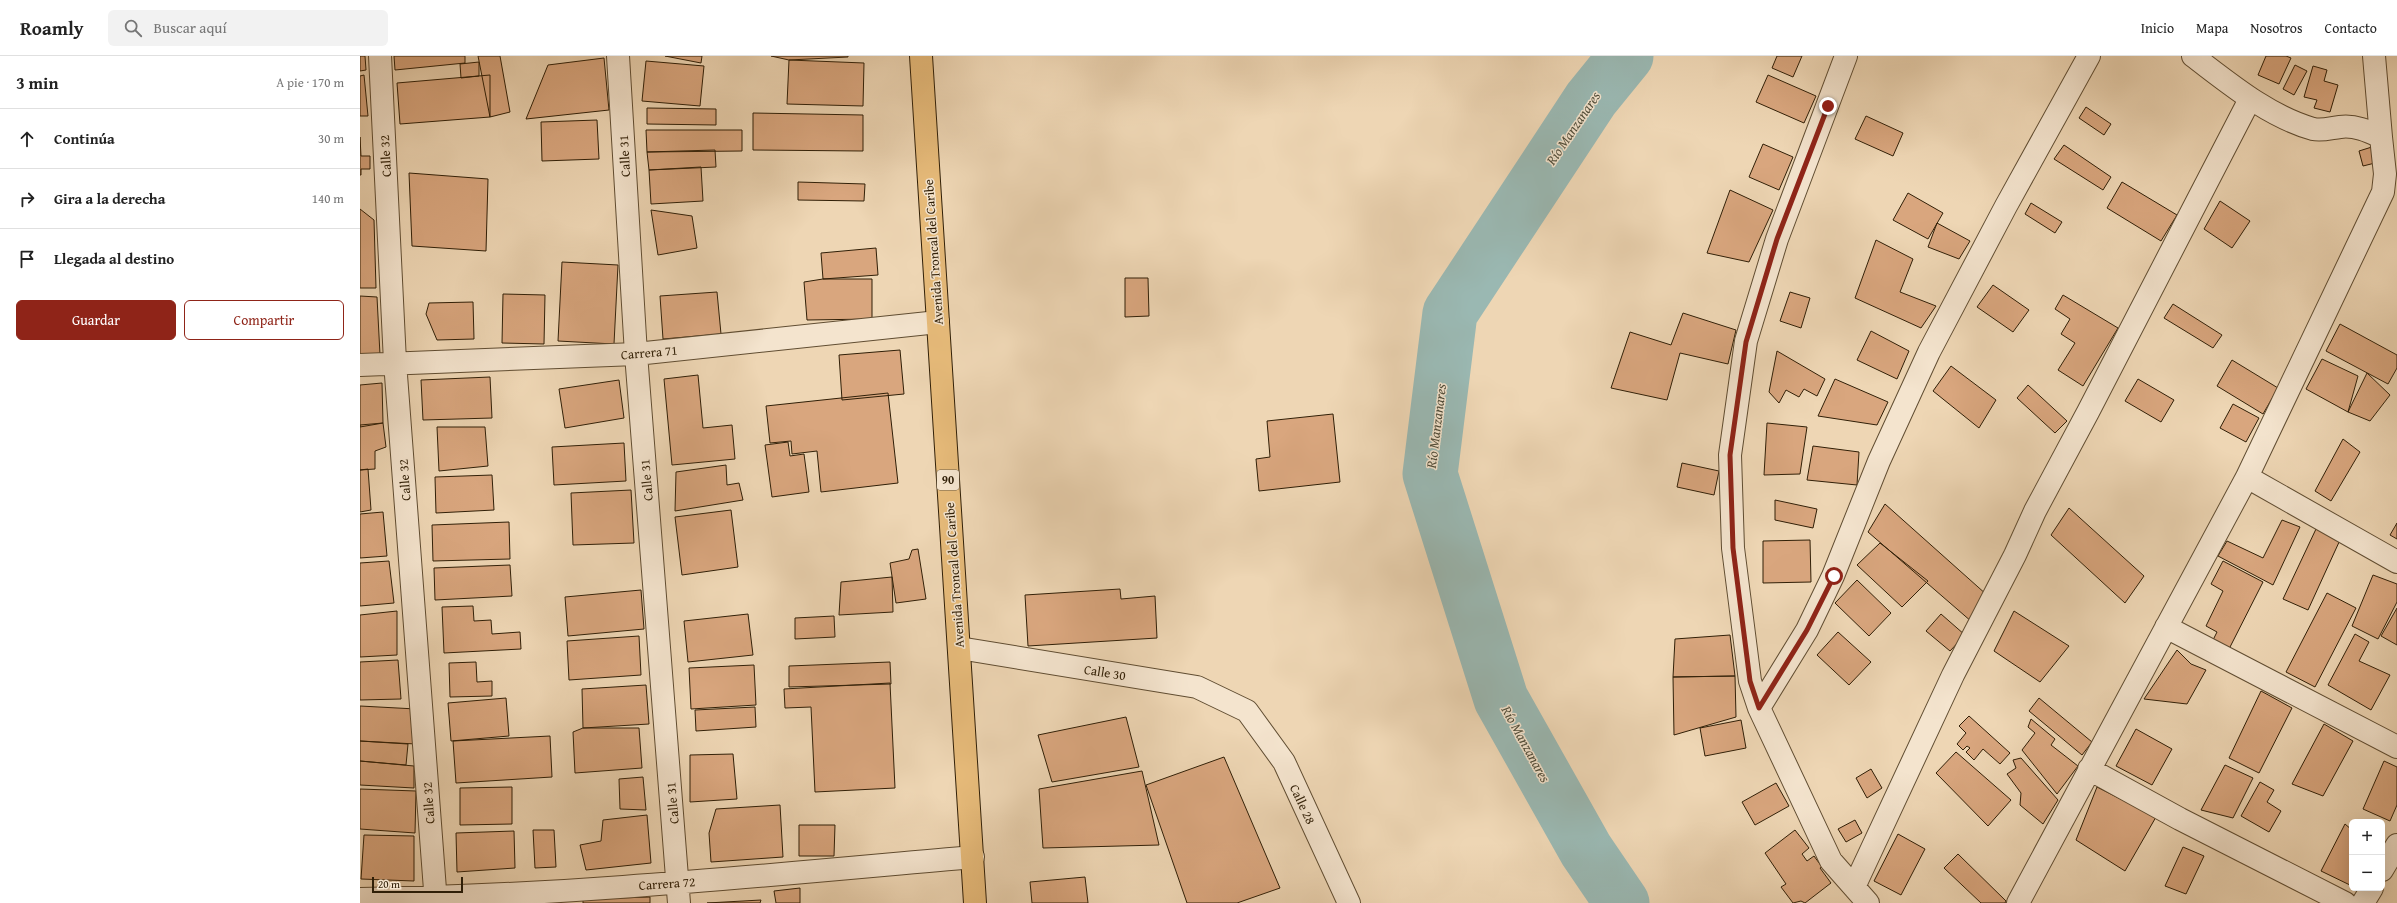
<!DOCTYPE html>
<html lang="es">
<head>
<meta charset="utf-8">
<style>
  :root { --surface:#fff; --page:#f2f2f2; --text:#222; --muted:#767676; --line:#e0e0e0; --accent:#8f2418 }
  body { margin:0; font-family:"Gentium Book Plus",serif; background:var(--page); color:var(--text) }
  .controls { position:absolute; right:12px; bottom:12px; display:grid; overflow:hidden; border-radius:6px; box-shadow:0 4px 16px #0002 }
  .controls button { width:36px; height:36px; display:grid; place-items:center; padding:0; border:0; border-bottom:1px solid var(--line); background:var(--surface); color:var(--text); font:20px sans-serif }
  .scale { position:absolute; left:12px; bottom:10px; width:91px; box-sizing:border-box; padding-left:4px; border:2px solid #301f07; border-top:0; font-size:11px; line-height:14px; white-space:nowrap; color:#301f07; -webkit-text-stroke:3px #f4e4ce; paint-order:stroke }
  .stop { position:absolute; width:12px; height:12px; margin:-9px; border:3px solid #8f2418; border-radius:50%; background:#fff }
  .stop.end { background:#8f2418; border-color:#fff; box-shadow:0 1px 4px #0008 }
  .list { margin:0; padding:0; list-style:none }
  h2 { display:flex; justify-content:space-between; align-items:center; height:52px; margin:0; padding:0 16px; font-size:17px }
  h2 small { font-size:13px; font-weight:400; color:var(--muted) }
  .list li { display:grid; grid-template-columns:26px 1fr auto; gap:12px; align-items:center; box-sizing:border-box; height:60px; padding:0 16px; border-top:1px solid var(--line) }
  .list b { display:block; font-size:15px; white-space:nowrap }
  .list em { font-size:13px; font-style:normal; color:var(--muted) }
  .actions { display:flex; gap:8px; padding:12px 16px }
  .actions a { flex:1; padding:9px 0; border:1px solid var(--accent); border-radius:6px; text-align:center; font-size:14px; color:var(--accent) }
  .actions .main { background:var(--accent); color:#fff }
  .icon { flex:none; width:22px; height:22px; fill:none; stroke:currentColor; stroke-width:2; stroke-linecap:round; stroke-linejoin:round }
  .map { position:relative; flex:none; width:2037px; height:847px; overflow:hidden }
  header { display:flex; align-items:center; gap:24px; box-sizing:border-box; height:56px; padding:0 20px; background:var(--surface); border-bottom:1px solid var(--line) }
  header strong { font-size:19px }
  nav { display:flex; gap:22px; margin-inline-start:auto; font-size:14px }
  .search { width:280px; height:36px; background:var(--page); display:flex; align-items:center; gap:10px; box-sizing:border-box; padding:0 14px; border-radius:6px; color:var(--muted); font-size:15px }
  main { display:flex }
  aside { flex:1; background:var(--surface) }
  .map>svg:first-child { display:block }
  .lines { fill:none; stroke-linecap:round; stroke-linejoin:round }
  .river { stroke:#9ab8b2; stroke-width:55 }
  .building { fill:#d9a67e; stroke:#301f07 }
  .minor-casing { stroke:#604d32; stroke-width:24 }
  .highway-casing { stroke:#301f07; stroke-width:24 }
  .minor { stroke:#f4e4ce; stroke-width:22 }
  .highway { stroke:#e7bb7a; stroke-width:22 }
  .route { stroke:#8f2418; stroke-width:5 }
  .labels { text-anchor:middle; stroke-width:3; stroke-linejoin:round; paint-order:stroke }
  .shield { fill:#f4e4ce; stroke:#6b5a43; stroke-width:1 }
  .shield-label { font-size:12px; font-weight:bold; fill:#301f07 }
  .street-label { font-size:13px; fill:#301f07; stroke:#f4e4ce }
  .water-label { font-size:14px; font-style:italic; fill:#504d3a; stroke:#f4e4ce }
</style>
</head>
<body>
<header>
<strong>Roamly</strong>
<div class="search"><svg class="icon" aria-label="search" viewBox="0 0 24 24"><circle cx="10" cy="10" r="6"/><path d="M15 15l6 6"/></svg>Buscar aquí</div>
<nav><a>Inicio</a><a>Mapa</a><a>Nosotros</a><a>Contacto</a></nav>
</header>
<main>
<aside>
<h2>3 min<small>A pie · 170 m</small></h2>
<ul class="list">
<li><svg class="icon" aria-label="ahead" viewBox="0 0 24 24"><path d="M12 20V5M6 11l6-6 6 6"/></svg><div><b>Continúa</b></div><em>30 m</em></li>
<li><svg class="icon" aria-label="right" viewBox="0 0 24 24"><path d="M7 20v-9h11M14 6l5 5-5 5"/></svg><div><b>Gira a la derecha</b></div><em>140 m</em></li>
<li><svg class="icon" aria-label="arrive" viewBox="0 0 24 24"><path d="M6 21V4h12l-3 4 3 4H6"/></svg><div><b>Llegada al destino</b></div></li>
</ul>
<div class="actions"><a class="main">Guardar</a><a>Compartir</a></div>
</aside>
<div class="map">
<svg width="2037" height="847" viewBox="0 0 2037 847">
  <rect width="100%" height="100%" fill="#eed6b4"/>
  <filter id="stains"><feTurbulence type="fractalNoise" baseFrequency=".005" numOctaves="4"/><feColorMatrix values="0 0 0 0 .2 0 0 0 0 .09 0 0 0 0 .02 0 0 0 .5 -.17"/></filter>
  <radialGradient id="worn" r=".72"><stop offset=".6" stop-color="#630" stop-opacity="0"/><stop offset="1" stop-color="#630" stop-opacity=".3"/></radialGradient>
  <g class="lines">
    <!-- river -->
    <path class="river" d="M 1262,847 L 1226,794 L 1141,643 L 1070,418 L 1090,257 L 1231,43 L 1266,0"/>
  </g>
  <!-- building -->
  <path class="building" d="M 0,0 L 5,0 L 6,14 L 0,15 Z
    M 34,0 L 105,0 L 105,7 L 35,14 Z
    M 118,0 L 140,0 L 150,56 L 130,61 Z
    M 305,0 L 342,0 L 341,7 Z
    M 411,0 L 488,0 L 488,1 L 429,4 Z
    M 1417,0 L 1442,0 L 1433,21 L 1412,12 Z
    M 1906,0 L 1926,0 L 1931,2 L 1919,28 L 1898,19 Z
    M 244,2 L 249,54 L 166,63 L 188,9 Z
    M 429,4 L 504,7 L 503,50 L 427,48 Z
    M 286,5 L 344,10 L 340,50 L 282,45 Z
    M 119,6 L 119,20 L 101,22 L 100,8 Z
    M 1935,9 L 1947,15 L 1934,39 L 1923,33 Z
    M 1953,10 L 1967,14 L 1964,25 L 1978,29 L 1970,56 L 1954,52 L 1957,44 L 1944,41 Z
    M 4,19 L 8,60 L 0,60 L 0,20 Z
    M 130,19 L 130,61 L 40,68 L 37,27 Z
    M 1408,19 L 1456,40 L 1444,67 L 1396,46 Z
    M 1726,51 L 1751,68 L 1744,79 L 1719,62 Z
    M 287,52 L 356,53 L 356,69 L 287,68 Z
    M 393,57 L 503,59 L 503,95 L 393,94 Z
    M 1506,60 L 1543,77 L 1533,100 L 1495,83 Z
    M 237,64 L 239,103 L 182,105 L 181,66 Z
    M 286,74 L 382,74 L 382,95 L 287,96 Z
    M 0,81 L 1,100 L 10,100 L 10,113 L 1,113 L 1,119 L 0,119 Z
    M 1403,88 L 1433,101 L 1419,134 L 1389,121 Z
    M 1704,89 L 1751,121 L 1743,134 L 1694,103 Z
    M 2015,90 L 2019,106 L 2003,110 L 1999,95 Z
    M 355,94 L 356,111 L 289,114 L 287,96 Z
    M 341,111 L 343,145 L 291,148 L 289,114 Z
    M 49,117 L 128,123 L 126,195 L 52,190 Z
    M 438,126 L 505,128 L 504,145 L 438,144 Z
    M 1762,126 L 1817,159 L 1801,185 L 1747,152 Z
    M 1370,134 L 1413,154 L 1389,206 L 1347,197 Z
    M 1548,137 L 1583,157 L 1568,183 L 1533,164 Z
    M 1860,145 L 1890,165 L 1872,192 L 1844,173 Z
    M 1671,147 L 1702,166 L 1695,177 L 1665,158 Z
    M 0,153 L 14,164 L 16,232 L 0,232 Z
    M 291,154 L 332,160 L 337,192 L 298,199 Z
    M 1577,167 L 1610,185 L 1599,203 L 1568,191 Z
    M 1516,184 L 1553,203 L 1540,236 L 1576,250 L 1561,272 L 1495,242 Z
    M 516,192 L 518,219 L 463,223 L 461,197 Z
    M 202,206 L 258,209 L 254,288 L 198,285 Z
    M 765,222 L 788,222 L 789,260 L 765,261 Z
    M 463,223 L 512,223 L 512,263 L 447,264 L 444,226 Z
    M 1633,229 L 1669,254 L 1653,276 L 1617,251 Z
    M 357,236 L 361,278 L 303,283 L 300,240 Z
    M 1430,236 L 1450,242 L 1441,272 L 1420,265 Z
    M 143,238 L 185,239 L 184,288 L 142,287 Z
    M 1703,239 L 1758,272 L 1723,330 L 1698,314 L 1715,287 L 1701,278 L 1710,263 L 1695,253 Z
    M 0,240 L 17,241 L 20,299 L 0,300 Z
    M 113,246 L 114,283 L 77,284 L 66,258 L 69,247 Z
    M 1813,248 L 1862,279 L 1853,292 L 1804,262 Z
    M 1323,257 L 1376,274 L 1368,308 L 1320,297 L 1307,344 L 1251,332 L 1270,276 L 1311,289 Z
    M 1980,268 L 2037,299 L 2037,312 L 2028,328 L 1966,295 Z
    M 1511,275 L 1549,295 L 1537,323 L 1497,304 Z
    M 540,294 L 544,338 L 482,344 L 479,299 Z
    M 1417,295 L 1465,323 L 1457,340 L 1444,333 L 1439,341 L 1426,334 L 1419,347 L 1409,336 Z
    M 1962,303 L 1998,320 L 1988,356 L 1946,333 Z
    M 1872,304 L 1918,332 L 1903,358 L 1857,330 Z
    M 1591,310 L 1636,344 L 1619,372 L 1573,335 Z
    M 2007,317 L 2030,339 L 2010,365 L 1988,356 Z
    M 338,319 L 343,372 L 372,369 L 375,403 L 312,409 L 304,323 Z
    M 130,321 L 132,362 L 63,364 L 61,324 Z
    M 1475,323 L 1528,346 L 1517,369 L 1458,360 Z
    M 1778,323 L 1814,344 L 1801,366 L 1765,345 Z
    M 259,324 L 264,362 L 205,372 L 199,333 Z
    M 22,327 L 23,367 L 0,371 L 0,329 Z
    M 1668,329 L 1707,365 L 1695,377 L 1657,342 Z
    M 528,337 L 538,427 L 461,436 L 457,395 L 432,398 L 431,385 L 410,387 L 406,350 Z
    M 1873,348 L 1899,362 L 1886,386 L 1860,372 Z
    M 973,358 L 980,426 L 899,435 L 896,403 L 910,401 L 907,365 Z
    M 23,367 L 26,391 L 15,395 L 15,413 L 0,414 L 0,369 Z
    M 1407,367 L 1447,371 L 1440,418 L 1404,419 Z
    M 77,371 L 125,371 L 128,410 L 79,415 Z
    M 1983,383 L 2000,396 L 1971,445 L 1955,435 Z
    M 428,386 L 430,400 L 444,398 L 449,436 L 412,441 L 405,389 Z
    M 264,387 L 266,425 L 194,429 L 192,391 Z
    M 1453,390 L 1499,396 L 1497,429 L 1447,424 Z
    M 1322,407 L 1359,415 L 1354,439 L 1317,431 Z
    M 366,409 L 367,429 L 379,427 L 383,444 L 315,455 L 316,416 Z
    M 8,413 L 11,454 L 0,456 L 0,414 Z
    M 132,419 L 134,454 L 76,457 L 75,421 Z
    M 271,434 L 274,487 L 213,489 L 211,437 Z
    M 1415,444 L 1457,453 L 1453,472 L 1415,464 Z
    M 1525,448 L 1627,539 L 1612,566 L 1508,476 Z
    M 1709,452 L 1784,520 L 1765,547 L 1691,479 Z
    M 371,454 L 378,511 L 322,519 L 315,461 Z
    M 23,456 L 27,500 L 0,502 L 0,458 Z
    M 1922,464 L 1940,471 L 1913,529 L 1858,500 L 1867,485 L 1903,502 Z
    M 149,466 L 150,503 L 73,505 L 72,469 Z
    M 2037,467 L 2037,483 L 2030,479 Z
    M 1956,473 L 1980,484 L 1948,554 L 1923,543 Z
    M 1450,484 L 1451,526 L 1403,527 L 1403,485 Z
    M 1520,487 L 1568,525 L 1542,551 L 1497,509 Z
    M 558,493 L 566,543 L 536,547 L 530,507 L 549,503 L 552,494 Z
    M 29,505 L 34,547 L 0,550 L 0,507 Z
    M 1863,505 L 1903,526 L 1868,595 L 1852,586 L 1857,576 L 1846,570 L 1863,535 L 1851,528 Z
    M 150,509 L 152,540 L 75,544 L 74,512 Z
    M 2013,519 L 2037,528 L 2037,546 L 2018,583 L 1992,570 Z
    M 532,521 L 533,556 L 479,559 L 481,526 Z
    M 1497,524 L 1531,557 L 1509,580 L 1475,547 Z
    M 760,533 L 761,543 L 795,540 L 797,582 L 668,590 L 665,539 Z
    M 281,534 L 284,573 L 208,580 L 205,541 Z
    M 1967,537 L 1996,552 L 1955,631 L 1926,616 Z
    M 113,550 L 114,565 L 131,564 L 132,578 L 160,576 L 161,593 L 84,597 L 82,551 Z
    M 2037,552 L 2037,589 L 2021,580 Z
    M 37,555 L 37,599 L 0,601 L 0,559 Z
    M 1654,555 L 1709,590 L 1680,626 L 1634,595 Z
    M 388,558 L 393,599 L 328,606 L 324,565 Z
    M 1581,558 L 1605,579 L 1590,595 L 1566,575 Z
    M 474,560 L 475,581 L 435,583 L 435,562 Z
    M 1478,576 L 1511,606 L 1489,629 L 1457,599 Z
    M 1995,578 L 2009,586 L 1999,605 L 2030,619 L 2011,654 L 1968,629 Z
    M 1370,579 L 1375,620 L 1313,621 L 1315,583 Z
    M 279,580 L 281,619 L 209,624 L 207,585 Z
    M 1817,594 L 1831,608 L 1846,614 L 1827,648 L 1784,643 Z
    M 38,604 L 41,643 L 0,644 L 0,606 Z
    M 116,606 L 117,626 L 132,625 L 132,640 L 90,641 L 89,607 Z
    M 530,606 L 531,628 L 429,631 L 429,610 Z
    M 394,609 L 396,649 L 331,653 L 329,612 Z
    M 1375,620 L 1376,661 L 1314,679 L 1313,621 Z
    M 530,627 L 535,732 L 455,736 L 451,651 L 425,652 L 424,633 Z
    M 286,629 L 289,668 L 223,672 L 222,633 Z
    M 1901,635 L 1932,652 L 1899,717 L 1869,702 Z
    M 146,642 L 149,680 L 91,685 L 88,647 Z
    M 1679,642 L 1732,686 L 1722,699 L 1669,655 Z
    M 0,650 L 56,653 L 56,688 L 0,685 Z
    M 395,651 L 396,671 L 336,675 L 335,654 Z
    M 1609,660 L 1650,697 L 1640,708 L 1623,693 L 1614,704 L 1606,696 L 1610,692 L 1607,690 L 1603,694 L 1597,688 L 1606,677 L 1599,670 Z
    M 766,661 L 779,711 L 692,726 L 678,679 Z
    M 1671,663 L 1695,683 L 1691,689 L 1718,710 L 1697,738 L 1662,694 L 1675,677 L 1668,671 Z
    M 1381,664 L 1386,692 L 1345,700 L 1340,672 Z
    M 1964,668 L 1993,685 L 1963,740 L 1932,728 Z
    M 223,672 L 279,672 L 282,712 L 215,717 L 213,676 Z
    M 1776,673 L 1812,693 L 1792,729 L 1756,710 Z
    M 190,680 L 192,721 L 96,727 L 93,685 Z
    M 0,685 L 48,688 L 46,709 L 0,705 Z
    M 1596,696 L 1651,744 L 1628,770 L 1576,717 Z
    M 373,698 L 377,743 L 330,746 L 330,699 Z
    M 864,701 L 920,832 L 877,847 L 827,847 L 786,729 Z
    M 1661,702 L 1698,744 L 1683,768 L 1660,749 L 1661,737 L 1647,718 L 1656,712 L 1653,704 Z
    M 0,705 L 54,710 L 54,732 L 0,729 Z
    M 2024,705 L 2037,711 L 2037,749 L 2030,765 L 2003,753 Z
    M 1865,709 L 1893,722 L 1873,762 L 1841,754 Z
    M 1511,713 L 1522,732 L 1507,742 L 1496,722 Z
    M 782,715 L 799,789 L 683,792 L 679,733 Z
    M 283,721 L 286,754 L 260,753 L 259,723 Z
    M 1900,726 L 1914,734 L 1907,746 L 1921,755 L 1909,776 L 1881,760 Z
    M 1416,727 L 1429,750 L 1395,769 L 1382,746 Z
    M 152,731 L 152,768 L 100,769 L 100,732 Z
    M 1737,731 L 1796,761 L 1765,815 L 1716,784 Z
    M 0,733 L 56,735 L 55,777 L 0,773 Z
    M 420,749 L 423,801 L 351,806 L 349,777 L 356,753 Z
    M 287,759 L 291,807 L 226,814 L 220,789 L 241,785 L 243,764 Z
    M 1495,764 L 1502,777 L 1486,786 L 1478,773 Z
    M 1985,768 L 1992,774 L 1992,830 L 1961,815 Z
    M 439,769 L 475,769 L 474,800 L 439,800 Z
    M 173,774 L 194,774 L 196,811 L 175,812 Z
    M 1435,774 L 1449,792 L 1442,798 L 1447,805 L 1454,800 L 1462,811 L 1460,812 L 1471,827 L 1445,847 L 1441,845 L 1433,847 L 1421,831 L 1426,828 L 1405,797 Z
    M 154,775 L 155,812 L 97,816 L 96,777 Z
    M 1538,778 L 1565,793 L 1541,839 L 1514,825 Z
    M 4,779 L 54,780 L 54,825 L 1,823 Z
    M 1823,791 L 1844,800 L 1826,838 L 1805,830 Z
    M 1598,798 L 1646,845 L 1645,847 L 1621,847 L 1584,812 Z
    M 725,821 L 728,847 L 672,847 L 670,826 Z
    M 440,832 L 440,847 L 416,847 L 414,835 Z
    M 290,841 L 290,847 L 223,847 L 223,843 Z
    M 401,844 L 400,847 L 347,847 Z"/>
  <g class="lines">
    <defs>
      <path id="minor" d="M 20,0 L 35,306 L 76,847
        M 258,0 L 276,298 L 319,847
        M 1486,0 L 1417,183 L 1386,285 L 1370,399 L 1373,492 L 1390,625 L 1399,652 L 1471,805 L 1508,847
        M 2014,0 L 2021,81
        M 0,309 L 276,298 L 578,266
        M 1887,421 L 2037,506
        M 1806,571 L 2037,691
        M 599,592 L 837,631 L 887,655 L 924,706 L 989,847
        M 1399,652 L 1447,574 L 1473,520 L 1519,405 L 1569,296 L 1646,150 L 1729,0
        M 1729,713 L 1820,763 L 1985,847
        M 2022,814 L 2037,789
        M 1494,831 L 1593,619 L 1655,499 L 1675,455 L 1728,356 L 1890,43
        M 0,843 C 205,840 409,819 613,801
        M 1658,847 L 1887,421 L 2023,136 L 2025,118 L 2021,81 C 2008,75 1995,69 1980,71 C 1971,72 1962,75 1953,73 C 1908,60 1870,28 1833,0
        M 2003,847 L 2012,832"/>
      <path id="highway" d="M 561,0 L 615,847"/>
    </defs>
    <!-- minor casing -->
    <use href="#minor" class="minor-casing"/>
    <!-- highway casing -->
    <use href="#highway" class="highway-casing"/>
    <!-- minor -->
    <use href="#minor" class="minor"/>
    <!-- highway -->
    <use href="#highway" class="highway"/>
  </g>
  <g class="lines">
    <!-- route -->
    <path class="route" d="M 1468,50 L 1417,183 L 1386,286 L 1370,399 L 1373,492 L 1390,625 L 1399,652 L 1447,574 L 1474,520"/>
  </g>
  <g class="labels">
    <!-- shield labels -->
    <rect class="shield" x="577" y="414" width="22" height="20" rx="3"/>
    <g class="shield-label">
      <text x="588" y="428">90</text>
    </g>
    <!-- street labels -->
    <g class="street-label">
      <text transform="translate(25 100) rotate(-93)" y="5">Calle 32</text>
      <text transform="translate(264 100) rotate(-93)" y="5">Calle 31</text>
      <text transform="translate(573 196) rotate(-94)" y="5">Avenida Troncal del Caribe</text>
      <text transform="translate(289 296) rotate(-5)" y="5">Carrera 71</text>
      <text transform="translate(44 424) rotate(-94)" y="5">Calle 32</text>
      <text transform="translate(286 424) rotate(-95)" y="5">Calle 31</text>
      <text transform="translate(594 519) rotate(-94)" y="5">Avenida Troncal del Caribe</text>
      <text transform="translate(745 616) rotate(9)" y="5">Calle 30</text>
      <text transform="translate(68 747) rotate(-94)" y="5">Calle 32</text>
      <text transform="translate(312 747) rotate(-95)" y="5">Calle 31</text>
      <text transform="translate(943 748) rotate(65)" y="5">Calle 28</text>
      <text transform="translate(307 827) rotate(-4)" y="5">Carrera 72</text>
    </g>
    <!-- water labels -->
    <g class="water-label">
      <text transform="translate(1213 72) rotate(-56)" y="5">Río Manzanares</text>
      <text transform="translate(1076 370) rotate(-83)" y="5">Río Manzanares</text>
      <text transform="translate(1166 688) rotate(61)" y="5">Río Manzanares</text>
    </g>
  </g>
  <rect width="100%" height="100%" filter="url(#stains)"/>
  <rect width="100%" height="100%" fill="url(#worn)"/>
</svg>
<div class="controls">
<button>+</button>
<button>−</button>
</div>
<div class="scale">20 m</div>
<div class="stop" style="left:1474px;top:520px"></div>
<div class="stop end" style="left:1468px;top:50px"></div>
</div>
</main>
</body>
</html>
